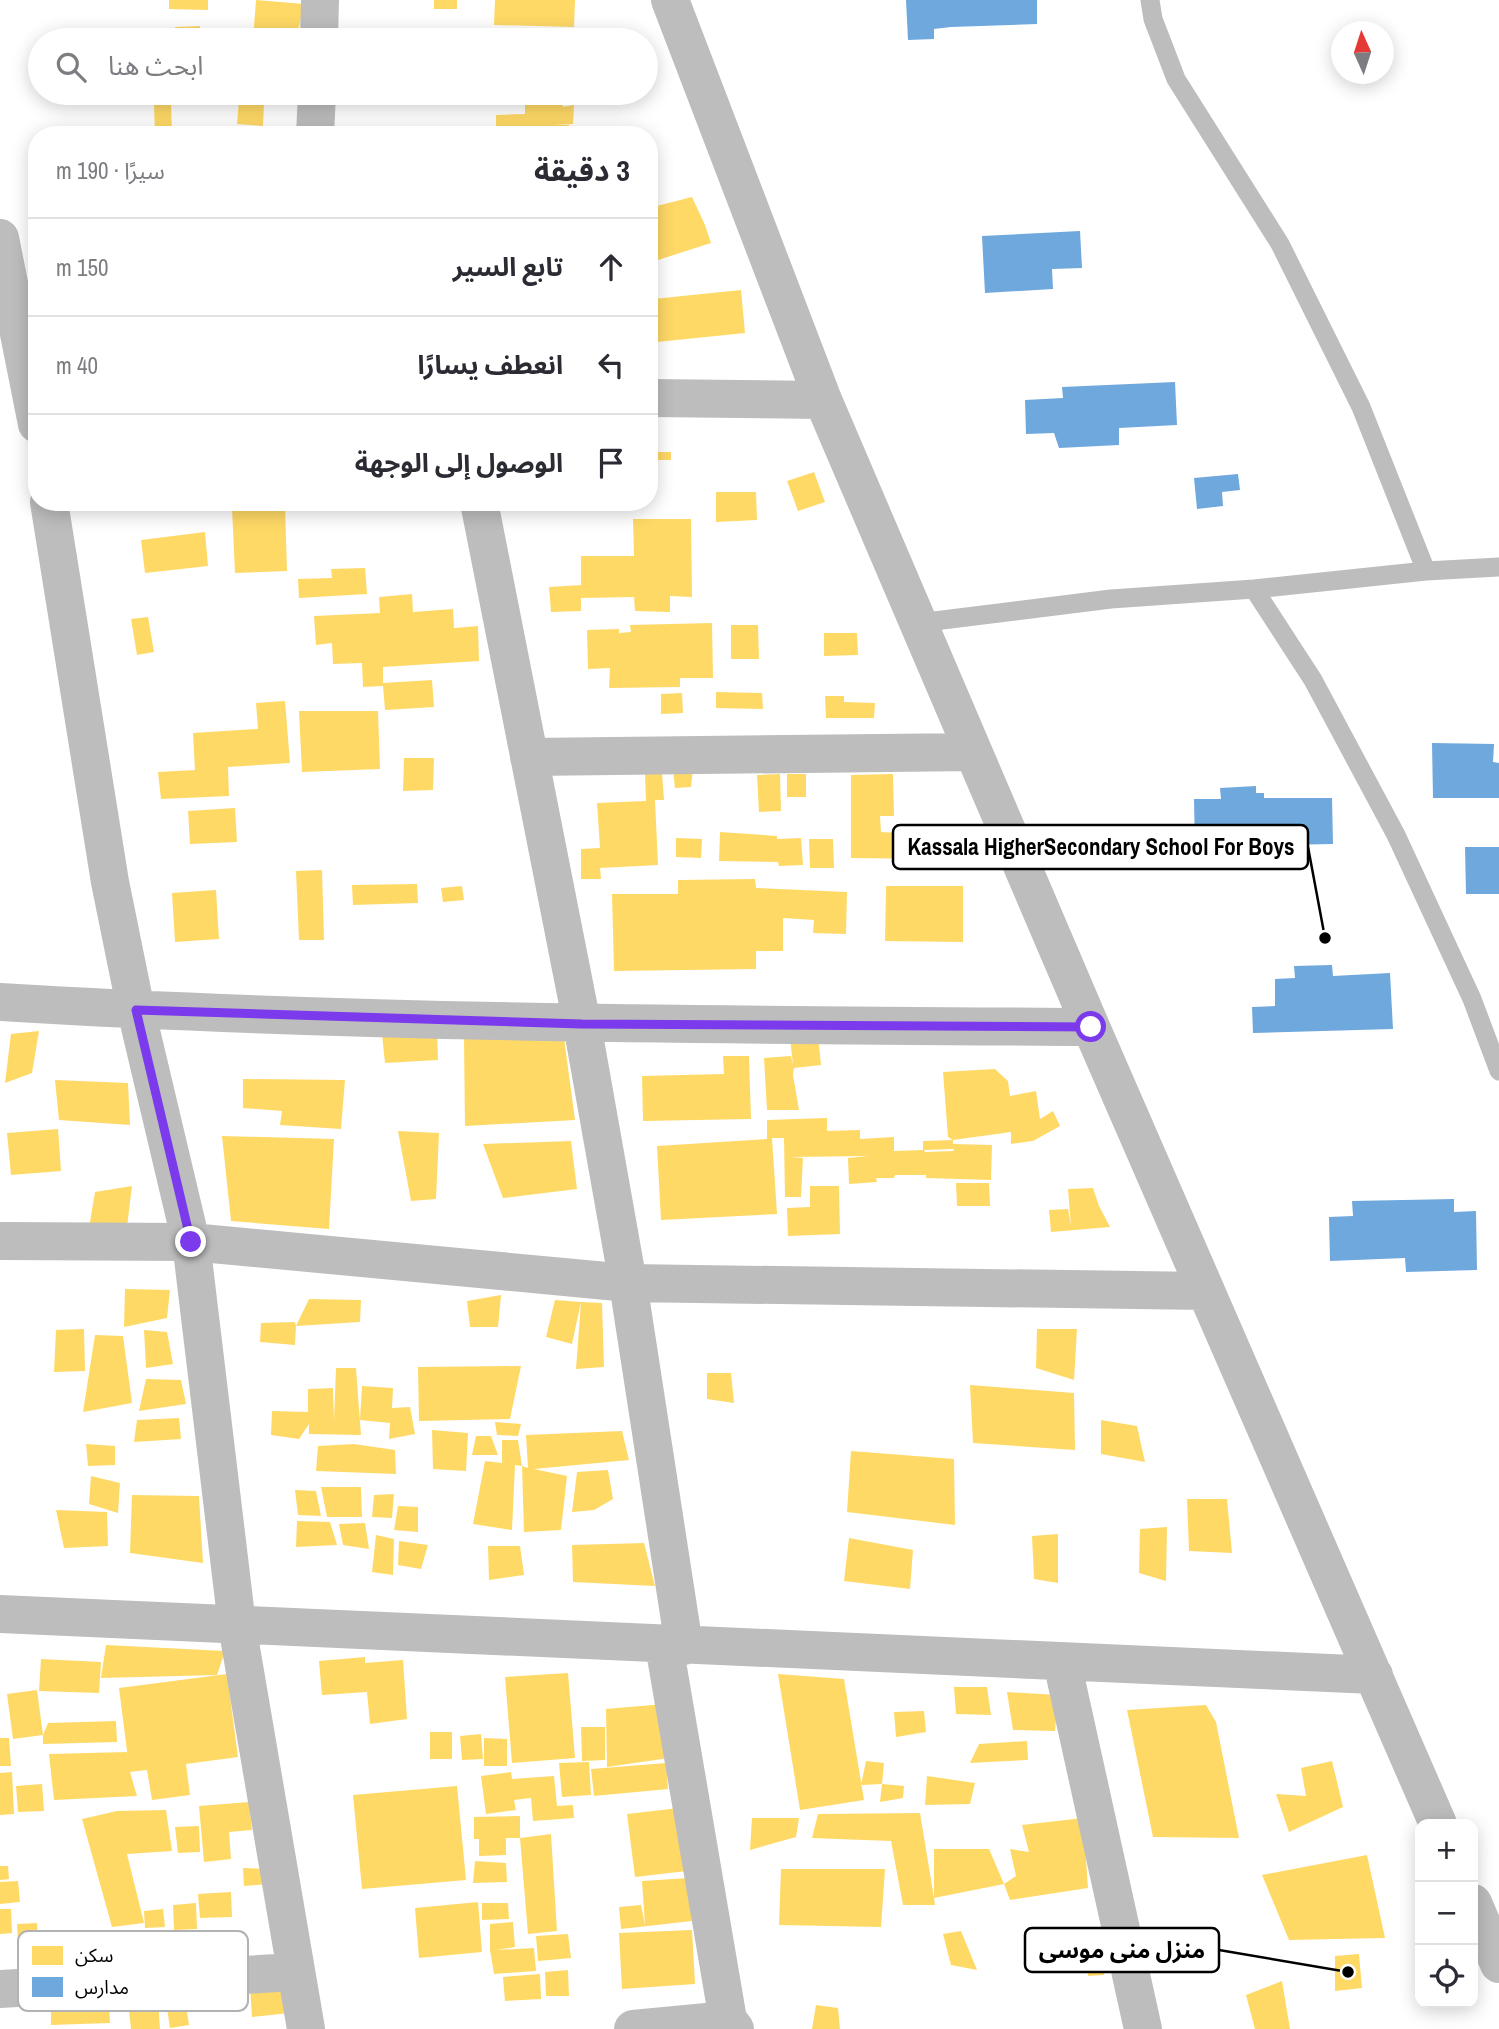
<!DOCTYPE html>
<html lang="ar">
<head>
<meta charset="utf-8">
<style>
  :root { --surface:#fff; --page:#f2f2f3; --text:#2b2b33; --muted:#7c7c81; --line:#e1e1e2 }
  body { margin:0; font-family:"Archivo Narrow","Noto Sans Arabic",sans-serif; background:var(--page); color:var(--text); direction:rtl }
  .controls { position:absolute; right:21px; bottom:21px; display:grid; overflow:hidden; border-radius:14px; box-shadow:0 4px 18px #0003 }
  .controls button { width:63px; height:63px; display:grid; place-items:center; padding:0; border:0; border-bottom:2px solid var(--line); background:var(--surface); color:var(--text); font:35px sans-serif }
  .compass { position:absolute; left:1331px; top:21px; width:63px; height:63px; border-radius:50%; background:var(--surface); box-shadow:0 4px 18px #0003; rotate:357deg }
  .stop { position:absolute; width:21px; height:21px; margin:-16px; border:5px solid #7c3aed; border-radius:50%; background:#fff }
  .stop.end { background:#7c3aed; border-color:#fff; box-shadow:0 2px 7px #0008 }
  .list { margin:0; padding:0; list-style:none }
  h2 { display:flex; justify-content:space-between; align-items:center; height:91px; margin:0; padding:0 28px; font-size:30px }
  h2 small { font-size:23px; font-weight:400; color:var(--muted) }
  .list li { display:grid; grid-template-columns:46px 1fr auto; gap:21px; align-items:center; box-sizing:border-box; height:98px; padding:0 28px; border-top:2px solid var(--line) }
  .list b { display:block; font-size:26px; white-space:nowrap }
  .list em { font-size:23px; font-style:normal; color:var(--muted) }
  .icon { flex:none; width:38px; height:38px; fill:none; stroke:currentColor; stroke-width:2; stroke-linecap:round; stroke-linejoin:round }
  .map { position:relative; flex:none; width:1499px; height:2029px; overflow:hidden; direction:ltr }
  .search { position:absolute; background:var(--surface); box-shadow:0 4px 18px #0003; left:28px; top:28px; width:630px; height:77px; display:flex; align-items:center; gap:18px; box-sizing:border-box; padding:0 24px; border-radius:38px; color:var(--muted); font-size:26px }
  .panel { position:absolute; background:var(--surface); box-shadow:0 4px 18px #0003; left:28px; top:126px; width:630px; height:385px; border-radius:28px; direction:rtl }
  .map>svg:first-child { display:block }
  .homes { fill:#ffd966; fill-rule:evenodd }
  .schools { fill:#6fa8dc }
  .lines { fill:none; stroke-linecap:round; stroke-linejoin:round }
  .lane { stroke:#bdbdbd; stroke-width:19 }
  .street { stroke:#bdbdbd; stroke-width:38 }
  .route { stroke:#7c3aed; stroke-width:9 }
  .key { fill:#fff; stroke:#b2b2b2; stroke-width:2 }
  .key-label { font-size:19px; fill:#000 }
  .leader { fill:none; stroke:#000; stroke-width:2.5 }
  .callout-dot { fill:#000; stroke:#fff; stroke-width:2.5 }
  .callout { fill:#fff; stroke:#000; stroke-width:2.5 }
  .callout-label { font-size:23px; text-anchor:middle; font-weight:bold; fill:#000 }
</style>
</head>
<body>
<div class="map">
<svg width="1499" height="2029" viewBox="0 0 1499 2029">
  <rect width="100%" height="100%" fill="#fff"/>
  <!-- homes -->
  <path class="homes" d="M 169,0 L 208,0 L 208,10 L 169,9 Z
    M 256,0 L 304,4 L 296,40 L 253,40 Z
    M 434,0 L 457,0 L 457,9 L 434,9 Z
    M 495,0 L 575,0 L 574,27 L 494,25 Z
    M 200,26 L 201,40 L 175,40 L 175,27 Z
    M 525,93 L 560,93 L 563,107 L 574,105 L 573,124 L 554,125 L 569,125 L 569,135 L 512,135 L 513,126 L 496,126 L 496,115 L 525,114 Z
    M 239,100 L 264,102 L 263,126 L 237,124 Z
    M 171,102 L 172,135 L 155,135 L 154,103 Z
    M 377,128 L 430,132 L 429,135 L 377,135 Z
    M 105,129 L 105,135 L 75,135 L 75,130 Z
    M 692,197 L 705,225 L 711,243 L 658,260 L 651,241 L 654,240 L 649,223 L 649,208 Z
    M 741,290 L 745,333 L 657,342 L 653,299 Z
    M 649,452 L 671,452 L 671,460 L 649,460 Z
    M 814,472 L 825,502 L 798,511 L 787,481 Z
    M 716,492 L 756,492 L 757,520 L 716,522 Z
    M 285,506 L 287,571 L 235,573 L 232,508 Z
    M 633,519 L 691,519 L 692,597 L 670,596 L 670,612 L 635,611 L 634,597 L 581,598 L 581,611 L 551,612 L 549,587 L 581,585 L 581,556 L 634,556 Z
    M 205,532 L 208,566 L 145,573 L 141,540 Z
    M 365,568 L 367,594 L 299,598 L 298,579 L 332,578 L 331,569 Z
    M 412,594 L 413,612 L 453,609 L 454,628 L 478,626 L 479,661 L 383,667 L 383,683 L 432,680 L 434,707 L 385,710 L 383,686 L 363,687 L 362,663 L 333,664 L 332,643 L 316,645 L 314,616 L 380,613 L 379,597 Z
    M 148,617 L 154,652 L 137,655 L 131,619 Z
    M 712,623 L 713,678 L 680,678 L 680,687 L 609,688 L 610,668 L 588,669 L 587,630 L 619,629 L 619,633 L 631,632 L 630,625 Z
    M 731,625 L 758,625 L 759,659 L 731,659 Z
    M 824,633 L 857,633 L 858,655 L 824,656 Z
    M 716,692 L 762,693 L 763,709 L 716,708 Z
    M 682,693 L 683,713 L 661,714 L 661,694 Z
    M 825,696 L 844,696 L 844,702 L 875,703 L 874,718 L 826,718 Z
    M 285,701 L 290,763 L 228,767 L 229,796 L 161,799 L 158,772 L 195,770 L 193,733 L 258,729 L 256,703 Z
    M 299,711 L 378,711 L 380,769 L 302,772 Z
    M 404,758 L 434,758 L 433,790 L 403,791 Z
    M 693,768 L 691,787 L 675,788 L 673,770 Z
    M 662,773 L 664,800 L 655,800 L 658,865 L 600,868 L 601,879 L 581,879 L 581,849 L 600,848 L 597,803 L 646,801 L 645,774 Z
    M 780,774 L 781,811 L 759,812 L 757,775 Z
    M 787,774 L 806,774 L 806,797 L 787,797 Z
    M 893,774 L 894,816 L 880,816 L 881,832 L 900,833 L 902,827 L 929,827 L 929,859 L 851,858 L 851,775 Z
    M 235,808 L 237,842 L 190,844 L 188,811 Z
    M 720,832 L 777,836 L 777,839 L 801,838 L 803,865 L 779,866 L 778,862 L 719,861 Z
    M 676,838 L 702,839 L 701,858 L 676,857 Z
    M 809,839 L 833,839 L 834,868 L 810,868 Z
    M 322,870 L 324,940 L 299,940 L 296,871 Z
    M 755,879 L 756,888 L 847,892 L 846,934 L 813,933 L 814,920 L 783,918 L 783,951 L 756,951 L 756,969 L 614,971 L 612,894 L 678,894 L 678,880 Z
    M 417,884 L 418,903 L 353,905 L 352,885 Z
    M 462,886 L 464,900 L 443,902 L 441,888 Z
    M 886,886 L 963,886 L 963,942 L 885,941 Z
    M 216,890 L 219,939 L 175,942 L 172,893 Z
    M 39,1031 L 32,1073 L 5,1083 L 11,1034 Z
    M 437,1032 L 438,1060 L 385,1063 L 382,1034 Z
    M 818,1035 L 821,1065 L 794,1068 L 793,1075 L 799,1110 L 767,1110 L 764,1058 L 791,1056 L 793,1065 L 790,1038 Z
    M 564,1038 L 575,1120 L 465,1126 L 464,1039 Z
    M 723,1056 L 749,1056 L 751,1119 L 643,1121 L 642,1076 L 724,1074 Z
    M 995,1069 L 1008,1081 L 1010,1096 L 1036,1091 L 1040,1119 L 1053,1111 L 1060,1126 L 1033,1141 L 1011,1144 L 1011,1132 L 953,1140 L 953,1144 L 992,1145 L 991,1180 L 926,1178 L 926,1175 L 895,1175 L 894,1178 L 876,1178 L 877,1182 L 849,1184 L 848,1158 L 868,1156 L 791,1157 L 803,1158 L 801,1197 L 785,1197 L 784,1138 L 772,1138 L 777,1214 L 661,1220 L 657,1146 L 767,1139 L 767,1120 L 827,1118 L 827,1131 L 860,1130 L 860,1139 L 894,1137 L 894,1151 L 923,1150 L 923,1141 L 953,1140 L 948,1137 L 943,1072 ZM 954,1149 L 953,1151 L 925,1152 L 924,1150 Z
    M 243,1079 L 345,1080 L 341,1129 L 280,1125 L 282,1111 L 243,1108 Z
    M 55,1080 L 128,1083 L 130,1125 L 59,1120 Z
    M 58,1129 L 61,1171 L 11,1175 L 7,1133 Z
    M 398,1131 L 439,1133 L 436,1199 L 411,1201 Z
    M 222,1136 L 334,1139 L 329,1229 L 231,1221 Z
    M 571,1141 L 577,1189 L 503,1198 L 483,1144 Z
    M 956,1183 L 989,1183 L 990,1206 L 957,1206 Z
    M 132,1186 L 127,1227 L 89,1228 L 95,1192 Z
    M 810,1186 L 839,1186 L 840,1234 L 788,1236 L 787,1208 L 810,1207 Z
    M 1093,1188 L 1099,1206 L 1110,1227 L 1051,1232 L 1049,1210 L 1068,1209 L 1071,1226 L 1068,1189 Z
    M 125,1289 L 170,1290 L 167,1318 L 124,1327 Z
    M 501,1295 L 498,1327 L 470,1327 L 467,1301 Z
    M 309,1299 L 361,1300 L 360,1322 L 296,1326 L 295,1345 L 260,1342 L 261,1323 L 295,1322 L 296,1326 Z
    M 555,1300 L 581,1302 L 572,1344 L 546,1337 Z
    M 581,1302 L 602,1303 L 604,1367 L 576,1369 Z
    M 84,1329 L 85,1371 L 54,1372 L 56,1330 Z
    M 1037,1329 L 1077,1329 L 1074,1380 L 1036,1368 Z
    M 144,1330 L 167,1332 L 173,1364 L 146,1368 Z
    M 95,1335 L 123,1336 L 132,1403 L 83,1412 Z
    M 521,1366 L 510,1419 L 419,1421 L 418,1367 Z
    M 336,1368 L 356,1368 L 361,1435 L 309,1434 L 309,1424 L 299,1439 L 271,1435 L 272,1411 L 308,1412 L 308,1389 L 333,1388 L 334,1421 Z
    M 707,1373 L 731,1373 L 734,1403 L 707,1399 Z
    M 146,1379 L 181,1380 L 186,1404 L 139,1411 Z
    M 970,1385 L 1074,1393 L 1075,1450 L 973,1443 Z
    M 362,1386 L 393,1388 L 392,1408 L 410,1407 L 415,1434 L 389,1439 L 390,1423 L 360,1420 Z
    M 179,1418 L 181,1439 L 134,1442 L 137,1420 Z
    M 1101,1420 L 1137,1426 L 1145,1462 L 1101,1454 Z
    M 495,1422 L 521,1424 L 518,1436 L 497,1435 Z
    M 432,1430 L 468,1433 L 466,1471 L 433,1469 Z
    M 622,1431 L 629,1460 L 534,1469 L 567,1476 L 561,1530 L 524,1532 L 522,1466 L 528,1468 L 526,1435 Z
    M 476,1436 L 491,1436 L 498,1455 L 472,1455 Z
    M 502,1440 L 518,1440 L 522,1466 L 515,1465 L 512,1530 L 473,1524 L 485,1461 L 502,1463 Z
    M 86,1444 L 115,1446 L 115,1465 L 88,1466 Z
    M 354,1444 L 395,1450 L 396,1474 L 316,1471 L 318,1446 Z
    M 851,1451 L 954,1459 L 955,1525 L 847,1512 Z
    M 608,1470 L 613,1499 L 594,1510 L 572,1512 L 577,1472 Z
    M 91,1476 L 120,1483 L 118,1513 L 89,1504 Z
    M 321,1487 L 361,1487 L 362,1517 L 327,1517 Z
    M 295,1490 L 316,1491 L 321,1516 L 298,1515 Z
    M 394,1494 L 392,1518 L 372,1517 L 374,1495 Z
    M 132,1495 L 199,1496 L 203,1563 L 130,1553 Z
    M 1187,1499 L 1227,1499 L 1232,1553 L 1189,1551 Z
    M 398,1506 L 418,1507 L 418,1532 L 394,1530 Z
    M 56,1510 L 107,1512 L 108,1546 L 64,1548 Z
    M 297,1521 L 330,1522 L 337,1545 L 296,1547 Z
    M 365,1523 L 369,1549 L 343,1545 L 339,1524 Z
    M 1167,1527 L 1166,1581 L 1139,1573 L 1140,1529 Z
    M 1058,1534 L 1058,1583 L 1034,1579 L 1032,1536 Z
    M 376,1535 L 394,1539 L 393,1575 L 372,1572 Z
    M 849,1538 L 913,1550 L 910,1589 L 844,1581 Z
    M 399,1541 L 428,1545 L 421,1569 L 398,1565 Z
    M 644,1543 L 655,1586 L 573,1582 L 572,1545 Z
    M 488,1546 L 520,1546 L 524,1575 L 489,1580 Z
    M 106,1645 L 225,1651 L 217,1675 L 101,1678 Z
    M 365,1657 L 365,1663 L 403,1660 L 407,1719 L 370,1724 L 367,1692 L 322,1695 L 319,1661 Z
    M 41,1659 L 101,1662 L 99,1693 L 39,1691 Z
    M 568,1673 L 575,1758 L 512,1763 L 505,1677 Z
    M 227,1674 L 238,1757 L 186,1764 L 190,1795 L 152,1800 L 147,1770 L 130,1772 L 137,1796 L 54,1800 L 49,1754 L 127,1752 L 128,1759 L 119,1688 Z
    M 778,1674 L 844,1679 L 864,1800 L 800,1810 Z
    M 954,1687 L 987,1687 L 991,1715 L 956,1714 Z
    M 37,1690 L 43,1735 L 48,1723 L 116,1721 L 117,1742 L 43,1744 L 43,1735 L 13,1739 L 7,1694 Z
    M 1007,1692 L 1058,1695 L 1055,1731 L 1013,1730 Z
    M 664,1704 L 669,1758 L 607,1767 L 606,1709 Z
    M 1206,1705 L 1216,1722 L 1239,1838 L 1153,1837 L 1127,1710 Z
    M 924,1711 L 926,1732 L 896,1737 L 894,1712 Z
    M 581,1727 L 605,1727 L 605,1760 L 582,1761 Z
    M 430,1732 L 452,1732 L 452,1759 L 430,1759 Z
    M 481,1734 L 483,1759 L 462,1760 L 460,1736 Z
    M 0,1738 L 9,1738 L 11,1766 L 0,1766 Z
    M 484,1738 L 507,1739 L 507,1766 L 484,1766 Z
    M 1027,1741 L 1028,1760 L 970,1763 L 979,1744 Z
    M 866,1761 L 884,1763 L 882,1784 L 861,1785 Z
    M 1332,1761 L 1343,1807 L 1289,1832 L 1276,1794 L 1306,1796 L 1301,1768 Z
    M 589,1762 L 591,1795 L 562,1797 L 559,1763 Z
    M 666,1763 L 668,1789 L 594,1796 L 591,1769 Z
    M 12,1772 L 14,1814 L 0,1815 L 0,1773 Z
    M 511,1772 L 512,1779 L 554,1776 L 557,1806 L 573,1805 L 574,1818 L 533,1821 L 531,1798 L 514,1800 L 516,1810 L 486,1814 L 481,1776 Z
    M 927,1776 L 975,1783 L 970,1804 L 925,1805 Z
    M 42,1784 L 44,1811 L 18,1812 L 16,1786 Z
    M 882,1784 L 904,1786 L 903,1798 L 880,1802 Z
    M 457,1786 L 466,1880 L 362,1889 L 353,1795 Z
    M 249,1802 L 252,1830 L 229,1832 L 231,1859 L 204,1862 L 199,1806 Z
    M 679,1808 L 687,1871 L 635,1877 L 627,1814 Z
    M 166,1810 L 172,1851 L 127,1854 L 144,1923 L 112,1927 L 82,1819 L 117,1811 Z
    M 920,1813 L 934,1898 L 934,1849 L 989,1849 L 1004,1884 L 934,1898 L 935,1905 L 903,1905 L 891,1841 L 812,1838 L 818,1814 Z
    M 520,1816 L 520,1838 L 506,1838 L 506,1855 L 479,1856 L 479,1839 L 474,1839 L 474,1817 Z
    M 752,1818 L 799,1818 L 796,1837 L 750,1850 Z
    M 1083,1818 L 1088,1888 L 1010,1900 L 1004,1884 L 1016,1876 L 1010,1849 L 1029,1852 L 1022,1825 Z
    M 199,1826 L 200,1852 L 178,1853 L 175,1827 Z
    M 551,1834 L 557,1931 L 528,1934 L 520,1838 Z
    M 1367,1855 L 1385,1938 L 1289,1940 L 1262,1875 Z
    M 475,1861 L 506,1863 L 507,1882 L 473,1883 Z
    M 0,1866 L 8,1866 L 9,1879 L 0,1880 Z
    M 243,1868 L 269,1869 L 269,1884 L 244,1886 Z
    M 781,1869 L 885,1869 L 881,1927 L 779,1925 Z
    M 688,1878 L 692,1921 L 621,1929 L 619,1907 L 641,1905 L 645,1925 L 642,1881 Z
    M 18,1881 L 20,1902 L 0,1904 L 0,1882 Z
    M 231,1892 L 232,1917 L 200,1918 L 198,1894 Z
    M 478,1902 L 482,1952 L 419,1958 L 415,1908 Z
    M 196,1903 L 197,1929 L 174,1930 L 173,1905 Z
    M 482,1903 L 508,1903 L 509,1919 L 482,1920 Z
    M 0,1909 L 11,1909 L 12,1933 L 0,1934 Z
    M 163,1909 L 165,1927 L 145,1928 L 144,1911 Z
    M 513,1922 L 515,1947 L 497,1950 L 534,1948 L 536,1971 L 494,1974 L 490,1950 L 490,1924 Z
    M 37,1923 L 38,1940 L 18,1942 L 17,1924 Z
    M 692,1930 L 695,1984 L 622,1989 L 619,1933 Z
    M 961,1931 L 977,1970 L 951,1965 L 943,1934 Z
    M 568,1934 L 571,1958 L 538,1961 L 536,1936 Z
    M 1086,1940 L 1108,1941 L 1104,1975 L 1088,1976 Z
    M 1359,1954 L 1362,1988 L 1335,1991 L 1335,1956 Z
    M 568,1970 L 569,1996 L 546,1996 L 545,1972 Z
    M 540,1974 L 541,1999 L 505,2001 L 503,1977 Z
    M 1282,1981 L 1290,2029 L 1255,2029 L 1246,1995 Z
    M 287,1985 L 290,2013 L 252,2017 L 250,1987 Z
    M 184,1992 L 189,2025 L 170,2028 L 165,1995 Z
    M 158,2000 L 160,2029 L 131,2029 L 128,2001 Z
    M 109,2001 L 110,2023 L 51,2025 L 51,2002 Z
    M 816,2005 L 838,2008 L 840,2029 L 812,2029 Z"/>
  <!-- schools -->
  <path class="schools" d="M 906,0 L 1037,0 L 1037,24 L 951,27 L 934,29 L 934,39 L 908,40 Z
    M 1080,231 L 1082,268 L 1052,269 L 1053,289 L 985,293 L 982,236 Z
    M 1175,382 L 1177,425 L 1119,428 L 1119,445 L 1059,448 L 1054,433 L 1026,434 L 1025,400 L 1063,398 L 1062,387 Z
    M 1238,474 L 1240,490 L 1222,492 L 1223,506 L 1197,509 L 1194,478 Z
    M 1432,743 L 1494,744 L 1493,762 L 1499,763 L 1499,798 L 1433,798 Z
    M 1256,786 L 1256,793 L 1264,793 L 1264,798 L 1332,798 L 1333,844 L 1195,847 L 1194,799 L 1221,799 L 1220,788 Z
    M 1465,847 L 1499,847 L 1499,894 L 1466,894 Z
    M 1332,965 L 1333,976 L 1390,973 L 1393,1029 L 1253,1033 L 1252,1007 L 1275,1006 L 1275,979 L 1295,978 L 1294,966 Z
    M 1454,1199 L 1454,1212 L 1476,1211 L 1477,1270 L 1406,1272 L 1405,1258 L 1330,1261 L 1329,1217 L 1353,1216 L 1352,1201 Z"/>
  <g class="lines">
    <!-- lane -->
    <path class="lane" d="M 1150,0 L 1153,19 L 1176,79 L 1280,244 L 1361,407 L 1426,571
      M 1254,589 L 1313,680 L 1396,835 L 1472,999 L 1499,1071
      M 918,623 L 1111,599 L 1254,589 L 1426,571 L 1499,567"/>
    <!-- street -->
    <path class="street" d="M 670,0 L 823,400 L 1091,1027 L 1438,1824
      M 319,40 L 320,0
      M 315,135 L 317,93
      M 0,238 L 37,424
      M 649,398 L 823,400
      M 49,502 L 110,882 L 136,1010 L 191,1242 L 628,1283 L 1206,1291
      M 479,502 L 582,1024 L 628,1283 L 684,1646
      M 529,757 L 973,752
      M 0,1002 C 363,1024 727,1025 1091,1027
      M 0,1241 L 191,1242 L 237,1625 L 306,2029
      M 0,1614 L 1374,1675
      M 664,1645 L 728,2020 L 735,2029
      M 1062,1662 L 1143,2029
      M 1473,1903 L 1499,1964
      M 0,1989 L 295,1972
      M 633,2029 L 728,2020"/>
  </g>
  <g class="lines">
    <!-- route -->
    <path class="route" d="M 191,1242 L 136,1010 L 582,1024 L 1091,1027"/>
  </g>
  <!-- legend -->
  <rect x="18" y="1931" width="230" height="80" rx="10" class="key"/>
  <rect x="32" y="1946" width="31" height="19" fill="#ffd966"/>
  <rect x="32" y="1977" width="31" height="20" fill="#6fa8dc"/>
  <g class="key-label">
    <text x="75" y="1962">سكن</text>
    <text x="75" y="1994">مدارس</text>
  </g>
  <!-- callouts -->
  <path class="leader" d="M1325 938L1308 847M1348 1972L1219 1950"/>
  <g class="callout-dot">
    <circle cx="1325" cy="938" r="7"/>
    <circle cx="1348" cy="1972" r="7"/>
  </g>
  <g class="callout">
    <rect x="893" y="825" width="415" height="44" rx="7"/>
    <rect x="1025" y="1928" width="194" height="44" rx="7"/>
  </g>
  <g class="callout-label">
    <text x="1101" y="855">Kassala HigherSecondary School For Boys</text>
    <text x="1122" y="1958">منزل منى موسى</text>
  </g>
</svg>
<div class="controls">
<button>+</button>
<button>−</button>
<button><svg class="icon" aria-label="locate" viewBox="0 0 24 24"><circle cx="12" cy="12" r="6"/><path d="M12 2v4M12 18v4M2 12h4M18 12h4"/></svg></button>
</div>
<svg class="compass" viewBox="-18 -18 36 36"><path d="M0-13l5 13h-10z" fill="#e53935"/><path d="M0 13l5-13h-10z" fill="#7c7c81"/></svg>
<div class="stop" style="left:1091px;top:1027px"></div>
<div class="stop end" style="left:191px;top:1242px"></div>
<div class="search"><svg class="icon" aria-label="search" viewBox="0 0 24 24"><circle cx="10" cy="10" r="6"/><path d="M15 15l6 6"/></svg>ابحث هنا</div>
<section class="panel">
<h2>3 دقيقة<small>سيرًا · 190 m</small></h2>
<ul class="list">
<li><svg class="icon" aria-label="ahead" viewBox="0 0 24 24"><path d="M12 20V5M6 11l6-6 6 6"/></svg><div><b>تابع السير</b></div><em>150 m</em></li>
<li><svg class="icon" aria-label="left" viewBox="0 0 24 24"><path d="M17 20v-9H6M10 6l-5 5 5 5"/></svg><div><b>انعطف يسارًا</b></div><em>40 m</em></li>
<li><svg class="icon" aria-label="arrive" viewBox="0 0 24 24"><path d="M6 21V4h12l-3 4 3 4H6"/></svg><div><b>الوصول إلى الوجهة</b></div></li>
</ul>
</section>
</div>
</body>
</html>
